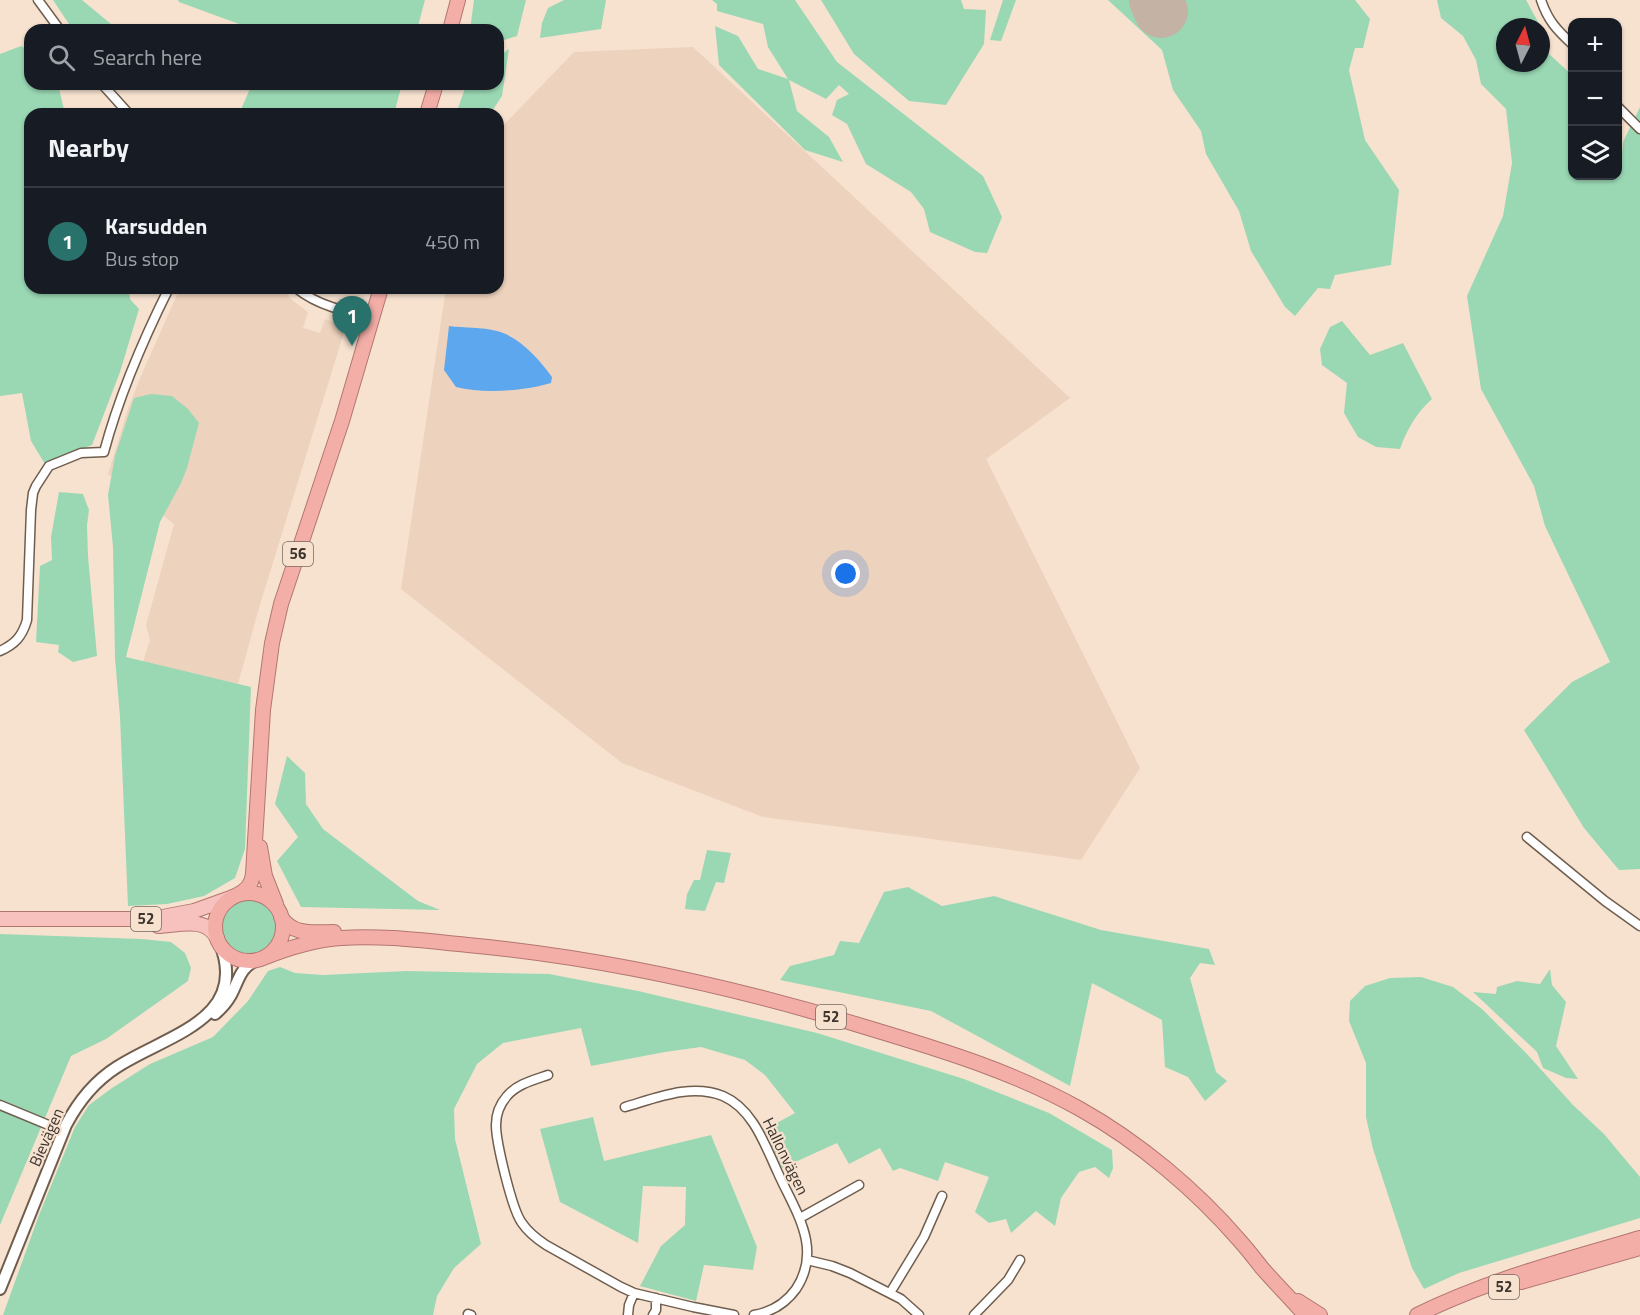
<!DOCTYPE html>
<html lang="en">
<head>
<meta charset="utf-8">
<style>
  :root { --surface:#171b24; --page:#20242c; --text:#f1f3f6; --muted:#9ea1a6; --line:#363941; --accent:#29726b }
  body { margin:0; font-family:"Titillium Web",sans-serif; background:var(--page); color:var(--text) }
  .controls { position:absolute; right:18px; top:18px; display:grid; overflow:hidden; border-radius:12px; box-shadow:0 2px 4px #0004 }
  .controls button { width:54px; height:54px; display:grid; place-items:center; padding:0; border:0; border-bottom:2px solid var(--line); background:var(--surface); color:var(--text); font:30px sans-serif }
  .compass { position:absolute; left:1496px; top:18px; width:54px; height:54px; border-radius:50%; background:var(--surface); box-shadow:0 2px 4px #0004; rotate:6deg }
  .you { position:absolute; left:846px; top:574px; width:21px; height:21px; margin:-15px; border:4px solid #fff; border-radius:50%; background:#1a73e8; box-shadow:0 0 0 9px #1a73e833 }
  .badge { display:grid; place-items:center; width:39px; height:39px; border-radius:50%; background:var(--accent); color:#fff; font-size:20px; font-weight:700 }
  .pin { position:absolute; translate:-50% -50px; filter:drop-shadow(0 2px 3px #0008) }
  .pin::after { content:''; position:absolute; top:32px; width:21px; height:18px; background:inherit; clip-path:polygon(0 0,100% 0,50% 100%) }
  .list { margin:0; padding:0; list-style:none }
  h2 { display:flex; justify-content:space-between; align-items:center; height:78px; margin:0; padding:0 24px; font-size:26px }
  h2 small { font-size:20px; font-weight:400; color:var(--muted) }
  .list li { display:grid; grid-template-columns:39px 1fr auto; gap:18px; align-items:center; box-sizing:border-box; height:108px; padding:0 24px; border-top:2px solid var(--line) }
  .list b { display:block; font-size:22px; white-space:nowrap }
  .list p { margin:0; font-size:20px; white-space:nowrap; color:var(--muted) }
  .list em { font-size:20px; font-style:normal; color:var(--muted) }
  .icon { flex:none; width:33px; height:33px; fill:none; stroke:currentColor; stroke-width:2; stroke-linecap:round; stroke-linejoin:round }
  .map { position:relative; flex:none; width:1640px; height:1315px; overflow:hidden }
  .search { position:absolute; background:var(--surface); box-shadow:0 2px 4px #0004; left:24px; top:24px; width:480px; height:66px; display:flex; align-items:center; gap:15px; box-sizing:border-box; padding:0 21px; border-radius:18px; color:var(--muted); font-size:22px }
  .panel { position:absolute; background:var(--surface); box-shadow:0 2px 4px #0004; left:24px; top:108px; width:480px; height:186px; border-radius:18px }
  .map>svg:first-child { display:block }
  .built { fill:#edd2bd }
  .green { fill:#9ad8b4; fill-rule:evenodd }
  .water { fill:#5da7ee }
  .lines { fill:none; stroke-linecap:round; stroke-linejoin:round }
  .runway { stroke:#c4b2a4; stroke-width:54 }
  .minor-casing { stroke:#6f5d4e; stroke-width:11 }
  .tertiary-casing { stroke:#6f5d4e; stroke-width:14 }
  .primary-casing { stroke:#b27670; stroke-width:16 }
  .trunk-casing { stroke:#b27670; stroke-width:16 }
  .minor { stroke:#fff; stroke-width:8 }
  .tertiary { stroke:#fff; stroke-width:10 }
  .primary { stroke:#f7c2be; stroke-width:14 }
  .trunk { stroke:#f4aea8; stroke-width:14 }
  .labels { text-anchor:middle; stroke-width:4.5; stroke-linejoin:round; paint-order:stroke }
  .shield { fill:#f7e2d0; stroke:#76695f; stroke-width:1.5 }
  .shield-label { font-size:15px; font-weight:bold; fill:#3e352f }
  .street-label { font-size:16px; fill:#3e352f; stroke:#f7e2d0 }
</style>
</head>
<body>
<div class="map">
<svg width="1640" height="1315" viewBox="0 0 1640 1315">
  <rect width="100%" height="100%" fill="#f7e2d0"/>
  <!-- built -->
  <path class="built" d="M 693,47 L 1070,398 L 986,459 L 1140,768 L 1081,860 L 925,838 L 763,817 L 622,763 L 401,589 L 446,288 L 498,288 L 498,131 L 574,52 Z
    M 180,288 L 281,288 L 292,300 L 308,312 L 303,328 L 320,333 L 325,319 L 346,326 L 259,608 L 238,684 L 143,662 L 150,640 L 146,625 L 174,524 L 108,474 L 128,409 L 140,378 Z"/>
  <!-- green -->
  <path class="green" d="M 53,0 L 82,0 L 111,24 L 141,30 L 73,30 Z
    M 178,0 L 425,0 L 417,30 L 253,30 L 239,24 L 179,2 Z
    M 474,0 L 526,0 L 517,36 L 498,42 L 498,30 L 470,30 Z
    M 564,0 L 606,0 L 601,29 L 540,38 L 542,23 L 548,8 Z
    M 712,0 L 795,0 L 837,62 L 983,176 L 1002,217 L 987,253 L 975,252 L 930,232 L 924,209 L 911,192 L 866,164 L 847,124 L 832,115 L 837,100 L 849,94 L 839,85 L 826,99 L 789,80 L 797,111 L 829,137 L 843,162 L 805,150 L 719,65 L 715,26 L 738,36 L 758,69 L 788,79 L 768,47 L 763,24 L 717,11 L 717,4 Z
    M 821,0 L 961,0 L 964,9 L 986,10 L 984,44 L 946,105 L 909,101 L 854,54 Z
    M 1003,0 L 1016,0 L 1001,41 L 990,40 Z
    M 1108,0 L 1355,0 L 1370,19 L 1363,48 L 1355,48 L 1349,70 L 1365,140 L 1399,190 L 1391,265 L 1335,275 L 1330,289 L 1318,288 L 1295,316 L 1285,307 L 1251,251 L 1239,211 L 1206,154 L 1201,131 L 1173,90 L 1162,50 Z
    M 1437,0 L 1526,0 L 1542,29 L 1548,53 L 1572,75 L 1572,176 L 1618,176 L 1618,157 L 1621,165 L 1623,142 L 1640,107 L 1640,869 L 1619,870 L 1584,828 L 1524,730 L 1572,682 L 1610,662 L 1545,526 L 1534,486 L 1481,389 L 1467,296 L 1503,216 L 1512,163 L 1506,109 L 1481,84 L 1476,60 L 1463,36 L 1441,18 ZM 1505,27 L 1541,27 L 1541,63 L 1505,63 Z
    M 21,46 L 30,51 L 30,84 L 58,84 L 65,114 L 30,114 L 30,288 L 129,288 L 130,299 L 139,309 L 120,372 L 92,445 L 45,464 L 31,441 L 22,393 L 0,396 L 0,54 Z
    M 509,49 L 502,96 L 490,114 L 456,114 L 464,91 L 469,84 L 498,84 L 498,57 Z
    M 252,84 L 402,84 L 394,114 L 239,114 Z
    M 1342,321 L 1370,355 L 1403,343 L 1432,399 C 1417,412 1406,431 1400,449 L 1376,447 L 1358,437 L 1344,413 L 1347,383 L 1322,365 L 1320,349 L 1330,327 Z
    M 151,394 L 172,396 L 188,409 L 199,423 L 187,468 L 181,483 L 160,522 L 126,657 L 251,687 L 245,849 L 235,878 L 204,896 L 167,904 L 128,906 L 120,717 L 115,658 L 113,547 L 108,495 L 115,456 L 134,398 Z
    M 59,492 L 83,494 L 89,510 L 87,525 L 88,556 L 97,656 L 73,662 L 58,652 L 59,645 L 36,642 L 40,566 L 52,560 L 51,537 Z
    M 287,756 L 305,773 L 306,804 L 323,829 L 418,901 L 440,910 L 301,907 L 277,861 L 298,837 L 275,804 Z
    M 707,850 L 731,853 L 724,883 L 716,882 L 705,911 L 685,909 L 687,894 L 694,880 L 700,880 Z
    M 908,887 L 942,906 L 994,896 L 1101,930 L 1209,949 L 1215,965 L 1200,963 L 1190,978 L 1216,1072 L 1227,1081 L 1205,1101 L 1188,1077 L 1165,1067 L 1162,1020 L 1092,983 L 1070,1086 L 931,1011 L 780,980 L 790,966 L 834,955 L 840,941 L 859,943 L 884,892 Z
    M222 927a27 27 0 1 1 54 0a27 27 0 1 1-54 0Z
    M 0,934 L 142,939 L 171,942 L 185,953 L 191,968 L 188,981 L 106,1039 L 71,1056 L 0,1225 Z
    M 280,967 L 295,973 L 323,975 L 407,971 L 549,974 L 638,991 L 817,1033 L 964,1079 L 1049,1113 L 1112,1150 L 1113,1168 L 1109,1178 L 1095,1167 L 1079,1172 L 1061,1198 L 1055,1226 L 1036,1211 L 1011,1233 L 1006,1219 L 989,1223 L 975,1212 L 989,1177 L 945,1162 L 938,1181 L 900,1168 L 893,1171 L 880,1148 L 849,1164 L 837,1143 L 782,1168 L 764,1130 L 795,1113 L 765,1075 L 745,1060 L 701,1047 L 665,1052 L 591,1066 L 581,1028 L 503,1043 L 477,1064 L 454,1109 L 455,1139 L 481,1244 L 454,1268 L 437,1296 L 433,1315 L 3,1315 L 39,1215 L 75,1127 L 89,1105 L 112,1088 L 150,1064 L 213,1037 L 248,1001 L 268,971 Z
    M 1550,969 L 1552,985 L 1566,1002 L 1556,1046 L 1578,1079 L 1566,1078 L 1543,1068 L 1537,1052 L 1473,992 L 1496,994 L 1497,987 L 1517,981 L 1540,984 Z
    M 1421,977 L 1453,987 L 1482,1009 L 1527,1054 L 1573,1105 L 1604,1134 L 1640,1177 L 1640,1218 L 1459,1273 L 1424,1289 L 1412,1268 L 1373,1149 L 1366,1117 L 1366,1063 L 1349,1021 L 1350,1001 L 1365,986 L 1390,978 Z
    M 593,1117 L 604,1161 L 711,1135 L 757,1247 L 753,1270 L 704,1265 L 696,1301 L 640,1286 L 661,1246 L 685,1225 L 686,1187 L 643,1186 L 638,1243 L 560,1202 L 540,1129 Z"/>
  <!-- water -->
  <path class="water" d="M 449,326 C 464,328 482,327 497,331 C 520,337 539,359 552,377 L 551,383 C 524,391 484,394 456,387 L 444,370 Z"/>
  <g class="lines">
    <!-- runway -->
    <path class="runway" d="M 1156,0 L 1161,11"/>
    <defs>
      <path id="minor" d="M 38,0 L 60,30
        M 1541,0 C 1548,21 1557,30 1572,44
        M 102,84 L 129,114
        M 1618,107 L 1640,129
        M 296,288 C 318,306 346,312 373,316
        M 0,651 C 15,644 22,637 27,620 L 31,510 L 33,493 L 36,486 L 49,466 L 81,453 L 104,452 C 119,396 143,340 169,288
        M 1527,837 L 1605,901 L 1640,926
        M 548,1075 C 534,1080 517,1084 507,1096 C 500,1104 496,1115 496,1125 C 496,1142 512,1210 522,1223 C 528,1232 537,1239 546,1245 L 621,1287 L 634,1293 L 693,1307 L 734,1315
        M 0,1105 L 63,1131
        M 625,1107 C 656,1098 691,1083 723,1096 C 753,1109 765,1145 778,1173 C 795,1211 823,1248 796,1289 C 786,1303 771,1312 754,1315
        M 800,1218 L 859,1185
        M 807,1260 L 832,1266 L 850,1273 L 901,1299 L 919,1315
        M 890,1293 L 924,1237 L 942,1196
        M 468,1314 L 471,1315
        M 628,1315 L 629,1305 L 634,1293
        M 653,1315 L 656,1310 L 656,1298
        M 974,1315 L 1008,1280 L 1020,1260"/>
      <path id="tertiary" d="M 215,1014 C 222,1008 227,1002 231,995 C 239,980 240,967 257,960
        M 0,1289 L 66,1125 C 78,1102 95,1081 117,1067 C 164,1036 250,1020 220,944"/>
      <path id="primary" d="M 0,919 L 152,919 L 194,911 L 233,897
        M 158,926 C 179,925 206,916 217,938"/>
      <path id="trunk" d="M 450,30 L 458,0
        M 427,114 L 436,84
        M 260,847 L 265,876 L 276,904
        M215 927a34 34 0 1 1 68 0a34 34 0 1 1-68 0Z
        M 237,895 C 246,891 252,884 253,874 L 263,710 L 272,643 L 281,604 L 342,421 L 381,288
        M 281,917 C 293,936 314,932 334,932
        M 263,958 C 288,948 313,940 341,938 C 383,935 426,941 468,945 C 606,958 743,989 875,1030 C 945,1051 1016,1073 1080,1109 C 1139,1142 1196,1190 1240,1241 C 1248,1250 1255,1259 1262,1268 C 1276,1284 1291,1299 1305,1315
        M 1521,1282 L 1640,1248
        M 1298,1301 L 1320,1315
        M 1417,1315 C 1488,1280 1564,1260 1640,1238"/>
    </defs>
    <!-- minor casing -->
    <use href="#minor" class="minor-casing"/>
    <!-- tertiary casing -->
    <use href="#tertiary" class="tertiary-casing"/>
    <!-- primary casing -->
    <use href="#primary" class="primary-casing"/>
    <!-- trunk casing -->
    <use href="#trunk" class="trunk-casing"/>
    <!-- minor -->
    <use href="#minor" class="minor"/>
    <!-- tertiary -->
    <use href="#tertiary" class="tertiary"/>
    <!-- primary -->
    <use href="#primary" class="primary"/>
    <!-- trunk -->
    <use href="#trunk" class="trunk"/>
  </g>
  <g class="labels">
    <!-- shield labels -->
    <g class="shield">
      <rect x="283" y="542" width="30" height="24" rx="4.5"/>
      <rect x="131" y="907" width="30" height="24" rx="4.5"/>
      <rect x="816" y="1005" width="30" height="24" rx="4.5"/>
      <rect x="1489" y="1275" width="30" height="24" rx="4.5"/>
    </g>
    <g class="shield-label">
      <text x="298" y="559">56</text>
      <text x="146" y="924">52</text>
      <text x="831" y="1022">52</text>
      <text x="1504" y="1292">52</text>
    </g>
    <!-- street labels -->
    <g class="street-label">
      <text transform="translate(46 1137) rotate(-66)" y="6">Bievägen</text>
      <text transform="translate(786 1156) rotate(64)" y="6">Hallonvägen</text>
    </g>
  </g>
</svg>
<div class="controls">
<button>+</button>
<button>−</button>
<button><svg class="icon" aria-label="layers" viewBox="0 0 24 24"><path d="M12 4l9 5-9 5-9-5zM3 14l9 5 9-5"/></svg></button>
</div>
<svg class="compass" viewBox="-18 -18 36 36"><path d="M0-13l5 13h-10z" fill="#e53935"/><path d="M0 13l5-13h-10z" fill="#9ea1a6"/></svg>
<div class="you"></div>
<div class="pin badge" style="left:352px;top:346px">1</div>
<div class="search"><svg class="icon" aria-label="search" viewBox="0 0 24 24"><circle cx="10" cy="10" r="6"/><path d="M15 15l6 6"/></svg>Search here</div>
<section class="panel">
<h2>Nearby<small></small></h2>
<ul class="list">
<li><span class="badge">1</span><div><b>Karsudden</b><p>Bus stop</p></div><em>450 m</em></li>
</ul>
</section>
</div>
</body>
</html>
